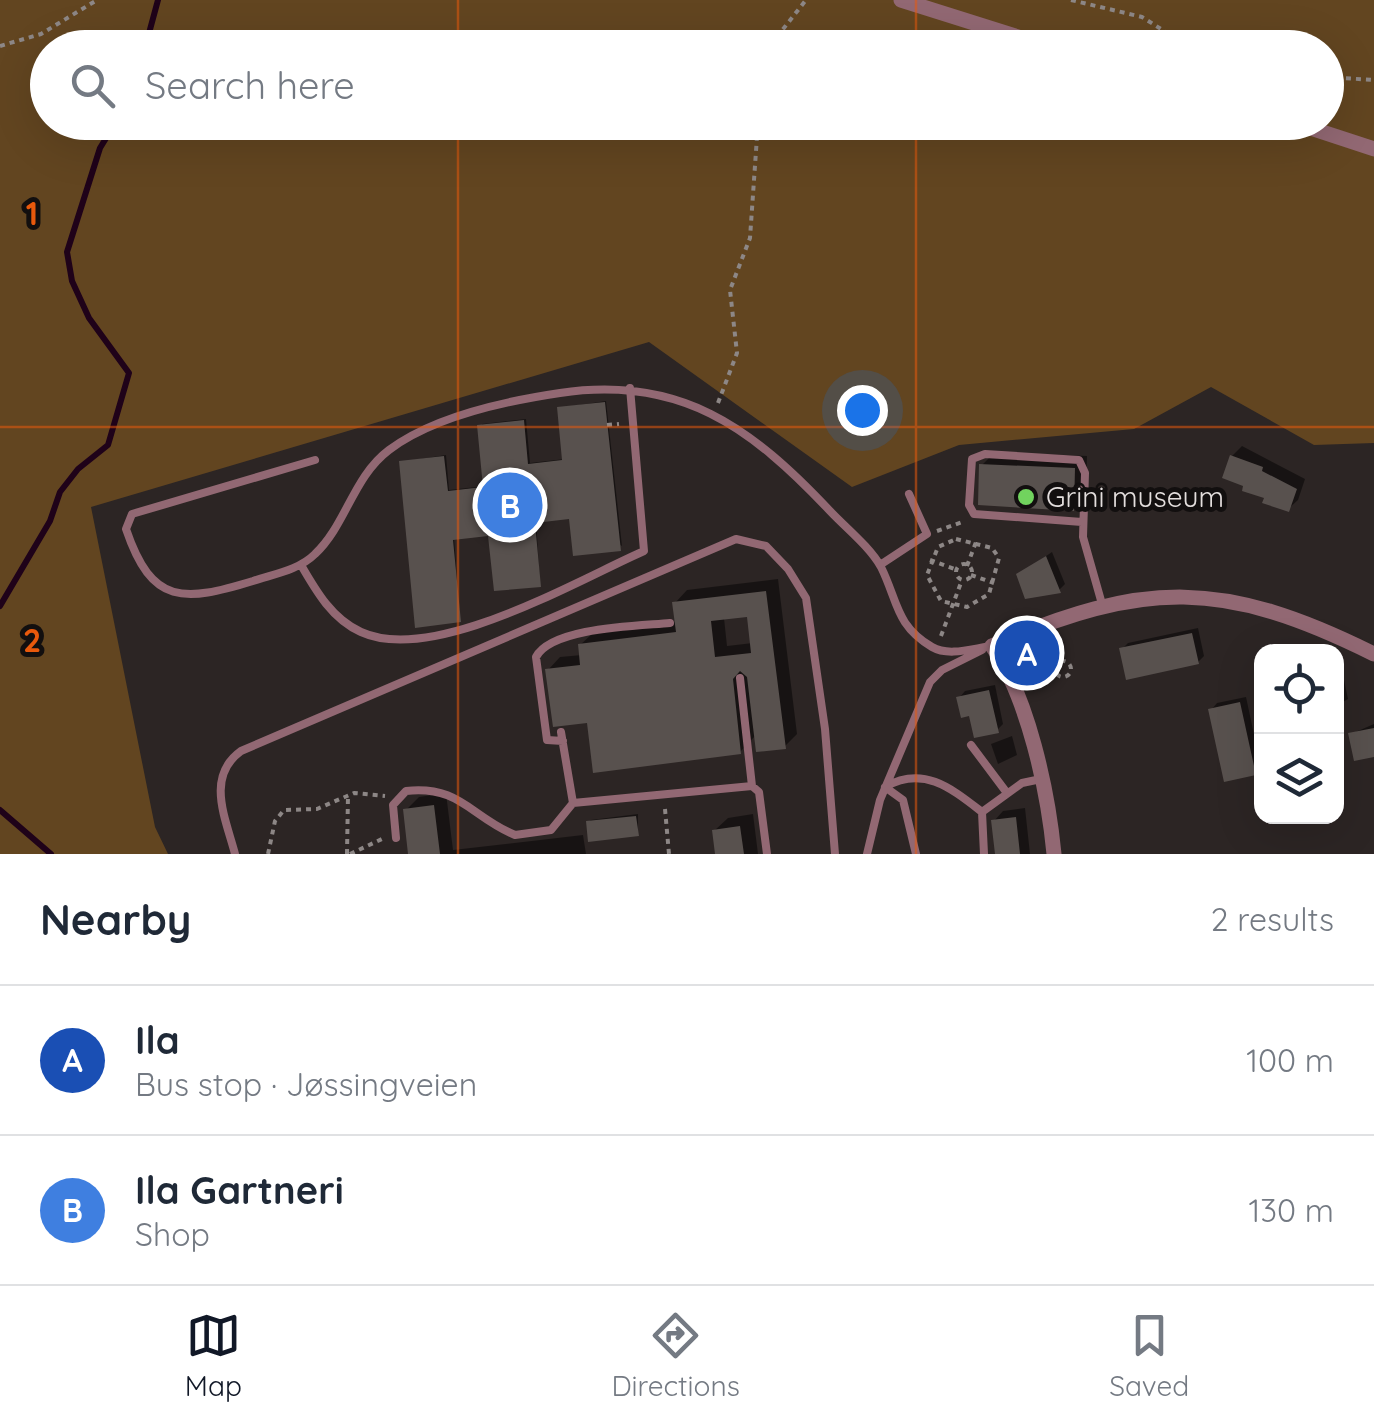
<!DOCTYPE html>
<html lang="en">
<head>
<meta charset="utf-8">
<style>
  :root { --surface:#fff; --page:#f2f2f3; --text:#1f2937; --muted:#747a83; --line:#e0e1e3; --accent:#111827 }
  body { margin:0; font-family:Quicksand,sans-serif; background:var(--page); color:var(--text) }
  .controls { position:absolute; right:30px; bottom:30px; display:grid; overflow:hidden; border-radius:20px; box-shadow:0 10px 40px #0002 }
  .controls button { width:90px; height:90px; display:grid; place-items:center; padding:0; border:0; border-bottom:2px solid var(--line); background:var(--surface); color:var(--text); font:50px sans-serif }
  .you { position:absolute; left:862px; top:410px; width:35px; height:35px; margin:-25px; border:8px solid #fff; border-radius:50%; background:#1a73e8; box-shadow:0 0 0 15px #1a73e833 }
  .badge { display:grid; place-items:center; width:65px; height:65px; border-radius:50%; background:var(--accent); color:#fff; font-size:32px; font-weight:700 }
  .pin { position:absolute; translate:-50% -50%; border:5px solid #fff; box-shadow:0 2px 10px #0006 }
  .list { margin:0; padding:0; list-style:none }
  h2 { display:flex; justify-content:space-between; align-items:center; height:130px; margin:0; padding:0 40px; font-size:42px }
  h2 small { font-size:32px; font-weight:400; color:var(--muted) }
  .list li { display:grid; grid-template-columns:65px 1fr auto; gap:30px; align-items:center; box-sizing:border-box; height:150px; padding:0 40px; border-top:2px solid var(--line) }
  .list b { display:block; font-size:38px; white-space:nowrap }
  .list p { margin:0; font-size:32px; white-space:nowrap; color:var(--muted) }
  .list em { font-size:32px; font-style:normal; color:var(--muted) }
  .icon { flex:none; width:55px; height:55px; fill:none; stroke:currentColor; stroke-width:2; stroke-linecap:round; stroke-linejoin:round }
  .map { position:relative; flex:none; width:1374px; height:854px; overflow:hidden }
  .search { position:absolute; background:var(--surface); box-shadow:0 10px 40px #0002; left:30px; right:30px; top:30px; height:110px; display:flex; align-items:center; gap:25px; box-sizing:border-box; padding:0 35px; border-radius:55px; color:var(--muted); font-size:38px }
  .sheet { height:430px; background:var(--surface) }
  nav { display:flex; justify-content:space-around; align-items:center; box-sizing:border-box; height:140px; border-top:2px solid var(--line); background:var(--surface); font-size:28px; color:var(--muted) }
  nav a { display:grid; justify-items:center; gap:5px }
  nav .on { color:var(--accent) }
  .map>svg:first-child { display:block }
  .forest { fill:#624520; fill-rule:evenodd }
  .shadow { fill:#0007; fill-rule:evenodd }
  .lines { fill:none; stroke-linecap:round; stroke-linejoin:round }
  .stream { stroke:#1f0219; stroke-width:6 }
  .building { fill:#58514e; fill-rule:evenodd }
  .path { stroke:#8d8786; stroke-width:4; stroke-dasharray:5 5; stroke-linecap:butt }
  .lane { stroke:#926873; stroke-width:8 }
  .street { stroke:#926873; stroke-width:15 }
  .grid { fill:none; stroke:#e8590c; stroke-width:2.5; stroke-opacity:0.55 }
  .poi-dot { fill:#71d35e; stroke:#120f0f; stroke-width:4 }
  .labels { text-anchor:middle; stroke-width:10; stroke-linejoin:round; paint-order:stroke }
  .poi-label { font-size:28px; fill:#e3dedd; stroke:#120f0f; text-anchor:start }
  .grid-label { font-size:32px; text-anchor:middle; font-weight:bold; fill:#e8590c; stroke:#120f0f; stroke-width:10; stroke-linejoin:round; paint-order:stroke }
</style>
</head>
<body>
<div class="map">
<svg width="1374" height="854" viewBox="0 0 1374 854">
  <rect width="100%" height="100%" fill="#2c2524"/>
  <!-- forest -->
  <path class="forest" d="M 0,0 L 1374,0 L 1374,443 L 1314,445 L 1211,387 L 1134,429 L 959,445 L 852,487 L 649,342 L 91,507 L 155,827 L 168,854 L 0,854 ZM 48,48 L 1326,48 L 1326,122 L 48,122 Z"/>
  <!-- shadow -->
  <path class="shadow" d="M 606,401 L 622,546 L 571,516 L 536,520 L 540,584 L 491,533 L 454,537 L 460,619 L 401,462 L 446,455 L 449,490 L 486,486 L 482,424 L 526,419 L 530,463 L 565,459 L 559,408 Z
    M 1242,446 L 1305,479 L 1298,500 L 1288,509 L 1267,497 L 1232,456 Z
    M 995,452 L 1087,456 L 1086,495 L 1073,508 L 982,465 Z
    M 1052,552 L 1065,584 L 1059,590 L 1018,575 Z
    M 778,579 L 797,734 L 784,747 L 756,735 L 740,752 L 590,720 L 548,670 L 560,657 L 582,655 L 580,645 L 593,633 L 677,622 L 675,603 L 687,590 ZM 749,615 L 753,643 L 727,646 L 724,618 Z
    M 1198,628 L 1204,656 L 1198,662 L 1122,649 L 1128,643 Z
    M 1343,675 L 1348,699 L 1336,706 L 1336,676 Z
    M 995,685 L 1003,724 L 997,730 L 971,713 L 959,698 L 965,691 Z
    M 1246,697 L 1261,767 L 1255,773 L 1211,710 L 1217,703 Z
    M 1374,724 L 1374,754 L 1351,734 Z
    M 1012,736 L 1017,755 L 998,764 L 991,744 Z
    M 446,793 L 453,850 L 583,835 L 586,854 L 411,854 L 406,810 L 419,797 Z
    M 1025,808 L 1030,854 L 997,854 L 994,821 L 1003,811 Z
    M 638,814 L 638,834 L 588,822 L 591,820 Z
    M 753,814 L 758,854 L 717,854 L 714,831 L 728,818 Z"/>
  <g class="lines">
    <!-- stream -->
    <path class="stream" d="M 145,48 L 158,0
      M 0,606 L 50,521 L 60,492 L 78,469 L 108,445 L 129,373 L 89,318 L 72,281 L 67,252 L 100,148 L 116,122
      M 0,810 L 51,854"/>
  </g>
  <!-- building -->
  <path class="building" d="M 605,402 L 621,551 L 573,556 L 569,519 L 535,523 L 541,587 L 494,591 L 488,536 L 453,540 L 461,622 L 415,628 L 399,461 L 444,456 L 448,491 L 483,487 L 477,425 L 524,420 L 528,464 L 562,460 L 557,407 Z
    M 1230,455 L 1263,467 L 1262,471 L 1297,489 L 1289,512 L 1262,503 L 1264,498 L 1242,491 L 1243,486 L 1222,478 Z
    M 979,464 L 1075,468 L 1074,511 L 978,505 Z
    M 1046,556 L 1061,593 L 1025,599 L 1016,574 Z
    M 766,591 L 786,749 L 756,752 L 747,677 L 740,671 L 733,679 L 741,754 L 593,773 L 587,723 L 553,727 L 545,669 L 580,665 L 578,644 L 676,632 L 672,602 ZM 747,617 L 751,653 L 715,657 L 711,621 Z
    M 1192,633 L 1199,664 L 1126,680 L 1119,648 Z
    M 989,690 L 999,733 L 974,738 L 969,716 L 961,718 L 956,697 Z
    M 1240,702 L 1256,775 L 1224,782 L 1208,709 Z
    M 1374,728 L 1374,757 L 1354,761 L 1348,733 Z
    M 434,805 L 440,854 L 408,854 L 403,809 Z
    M 636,816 L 639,836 L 588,842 L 586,821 Z
    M 1016,817 L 1020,854 L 995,854 L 991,820 Z
    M 740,826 L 744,854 L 715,854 L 712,830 Z"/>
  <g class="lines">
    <!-- path -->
    <path class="path" d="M 1071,0 L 1142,17 L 1191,48
      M 0,46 L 41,34 L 97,0
      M 777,48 L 780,33 L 806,0
      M 1326,77 L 1374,80
      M 718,403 L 737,353 L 730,290 L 750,238 L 758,122
      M 607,425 L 619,424
      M 937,531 L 965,521
      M 956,539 L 992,548 L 999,558 L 989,594 L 967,607 L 941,601 L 927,575 L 938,547 Z
      M 930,560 L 957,570
      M956 572a8 8 0 1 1 16 0a8 8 0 1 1-16 0Z
      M 967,566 L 976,542
      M 971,575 L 994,583
      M 941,636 L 962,580
      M 1057,637 L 1062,662
      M1055 669a8 8 0 1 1 16 0a8 8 0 1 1-16 0Z
      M 1026,675 L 1056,670
      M 665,809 L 669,854
      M 268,854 L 275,821 L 284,810 L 317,809 L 354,793 L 385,796
      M 347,854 L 348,795
      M 350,854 L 382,839"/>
    <!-- lane -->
    <path class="lane" d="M 315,460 L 132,514 L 126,529 C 152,606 184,602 253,581 C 274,574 299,570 315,554 C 346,525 353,477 389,450 C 434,416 506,401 560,393 C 680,375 751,427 830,511 C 846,528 870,547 881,567 C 898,601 895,625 932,647 C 949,657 974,648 992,646
      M 1082,522 L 974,514 L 969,505 L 972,459 L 985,454 L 1079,460 L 1085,473 L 1083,537 L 1102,604
      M 301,565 C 316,591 332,619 361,632 C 433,665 576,581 644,551 L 630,388
      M 880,565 L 927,534 L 909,494
      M 740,678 L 752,786
      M 561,732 L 573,803 L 752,786 L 759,792 L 767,854
      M 563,741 L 547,740 L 536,657 C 552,627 639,626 670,623
      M 971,745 L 1007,793
      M 885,787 C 923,765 951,788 982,812
      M 885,787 L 903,800 L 916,854
      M 396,838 L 393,805 L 406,791 C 460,785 471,817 515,835 L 551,830 L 573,803
      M 235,854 C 226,819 205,777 241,751 L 736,539 L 766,546 L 788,569 L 806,598 L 825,729 L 835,854
      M 867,854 L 880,800 L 930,682 L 942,670 L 982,650
      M 984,854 L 982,812 L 1022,783 L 1041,779"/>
    <!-- street -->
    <path class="street" d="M 901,0 L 1053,48
      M 1292,122 L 1374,149
      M 1054,854 C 1048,791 1028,697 992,646 C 1145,580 1223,579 1374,654"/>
  </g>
  <!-- grid -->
  <path class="grid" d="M 458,0 L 458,48M 916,0 L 916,48M 458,122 L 458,854M 916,122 L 916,854M 0,427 L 1374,427"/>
  <!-- markers -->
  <circle class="poi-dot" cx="1026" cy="497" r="10"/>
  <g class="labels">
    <!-- poi labels -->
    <g class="poi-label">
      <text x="1046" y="507">Grini museum</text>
    </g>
  </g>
  <g class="grid-label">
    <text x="32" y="225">1</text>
    <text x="32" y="652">2</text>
  </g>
</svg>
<div class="controls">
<button><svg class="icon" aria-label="locate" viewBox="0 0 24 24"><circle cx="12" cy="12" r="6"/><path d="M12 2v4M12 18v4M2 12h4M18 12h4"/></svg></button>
<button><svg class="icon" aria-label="layers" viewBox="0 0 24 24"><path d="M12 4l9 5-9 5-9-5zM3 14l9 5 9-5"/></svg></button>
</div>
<div class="you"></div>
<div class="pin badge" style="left:1027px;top:653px;background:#1a4fb4">A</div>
<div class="pin badge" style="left:510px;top:505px;background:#3f7fe0">B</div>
<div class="search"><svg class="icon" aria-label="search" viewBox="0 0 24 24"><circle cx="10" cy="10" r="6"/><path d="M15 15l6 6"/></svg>Search here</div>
</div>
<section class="sheet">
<h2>Nearby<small>2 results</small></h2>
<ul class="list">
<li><span class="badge" style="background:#1a4fb4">A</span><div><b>Ila</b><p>Bus stop · Jøssingveien</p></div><em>100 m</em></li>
<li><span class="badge" style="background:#3f7fe0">B</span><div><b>Ila Gartneri</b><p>Shop</p></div><em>130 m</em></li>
</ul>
</section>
<nav>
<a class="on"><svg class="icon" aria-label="map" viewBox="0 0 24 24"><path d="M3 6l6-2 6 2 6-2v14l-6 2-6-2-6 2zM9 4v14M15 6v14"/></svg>Map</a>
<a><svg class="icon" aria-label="directions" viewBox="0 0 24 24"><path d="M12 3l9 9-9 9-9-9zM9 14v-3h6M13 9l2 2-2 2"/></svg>Directions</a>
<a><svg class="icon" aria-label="saved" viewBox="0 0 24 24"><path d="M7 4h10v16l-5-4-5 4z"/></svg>Saved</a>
</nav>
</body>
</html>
